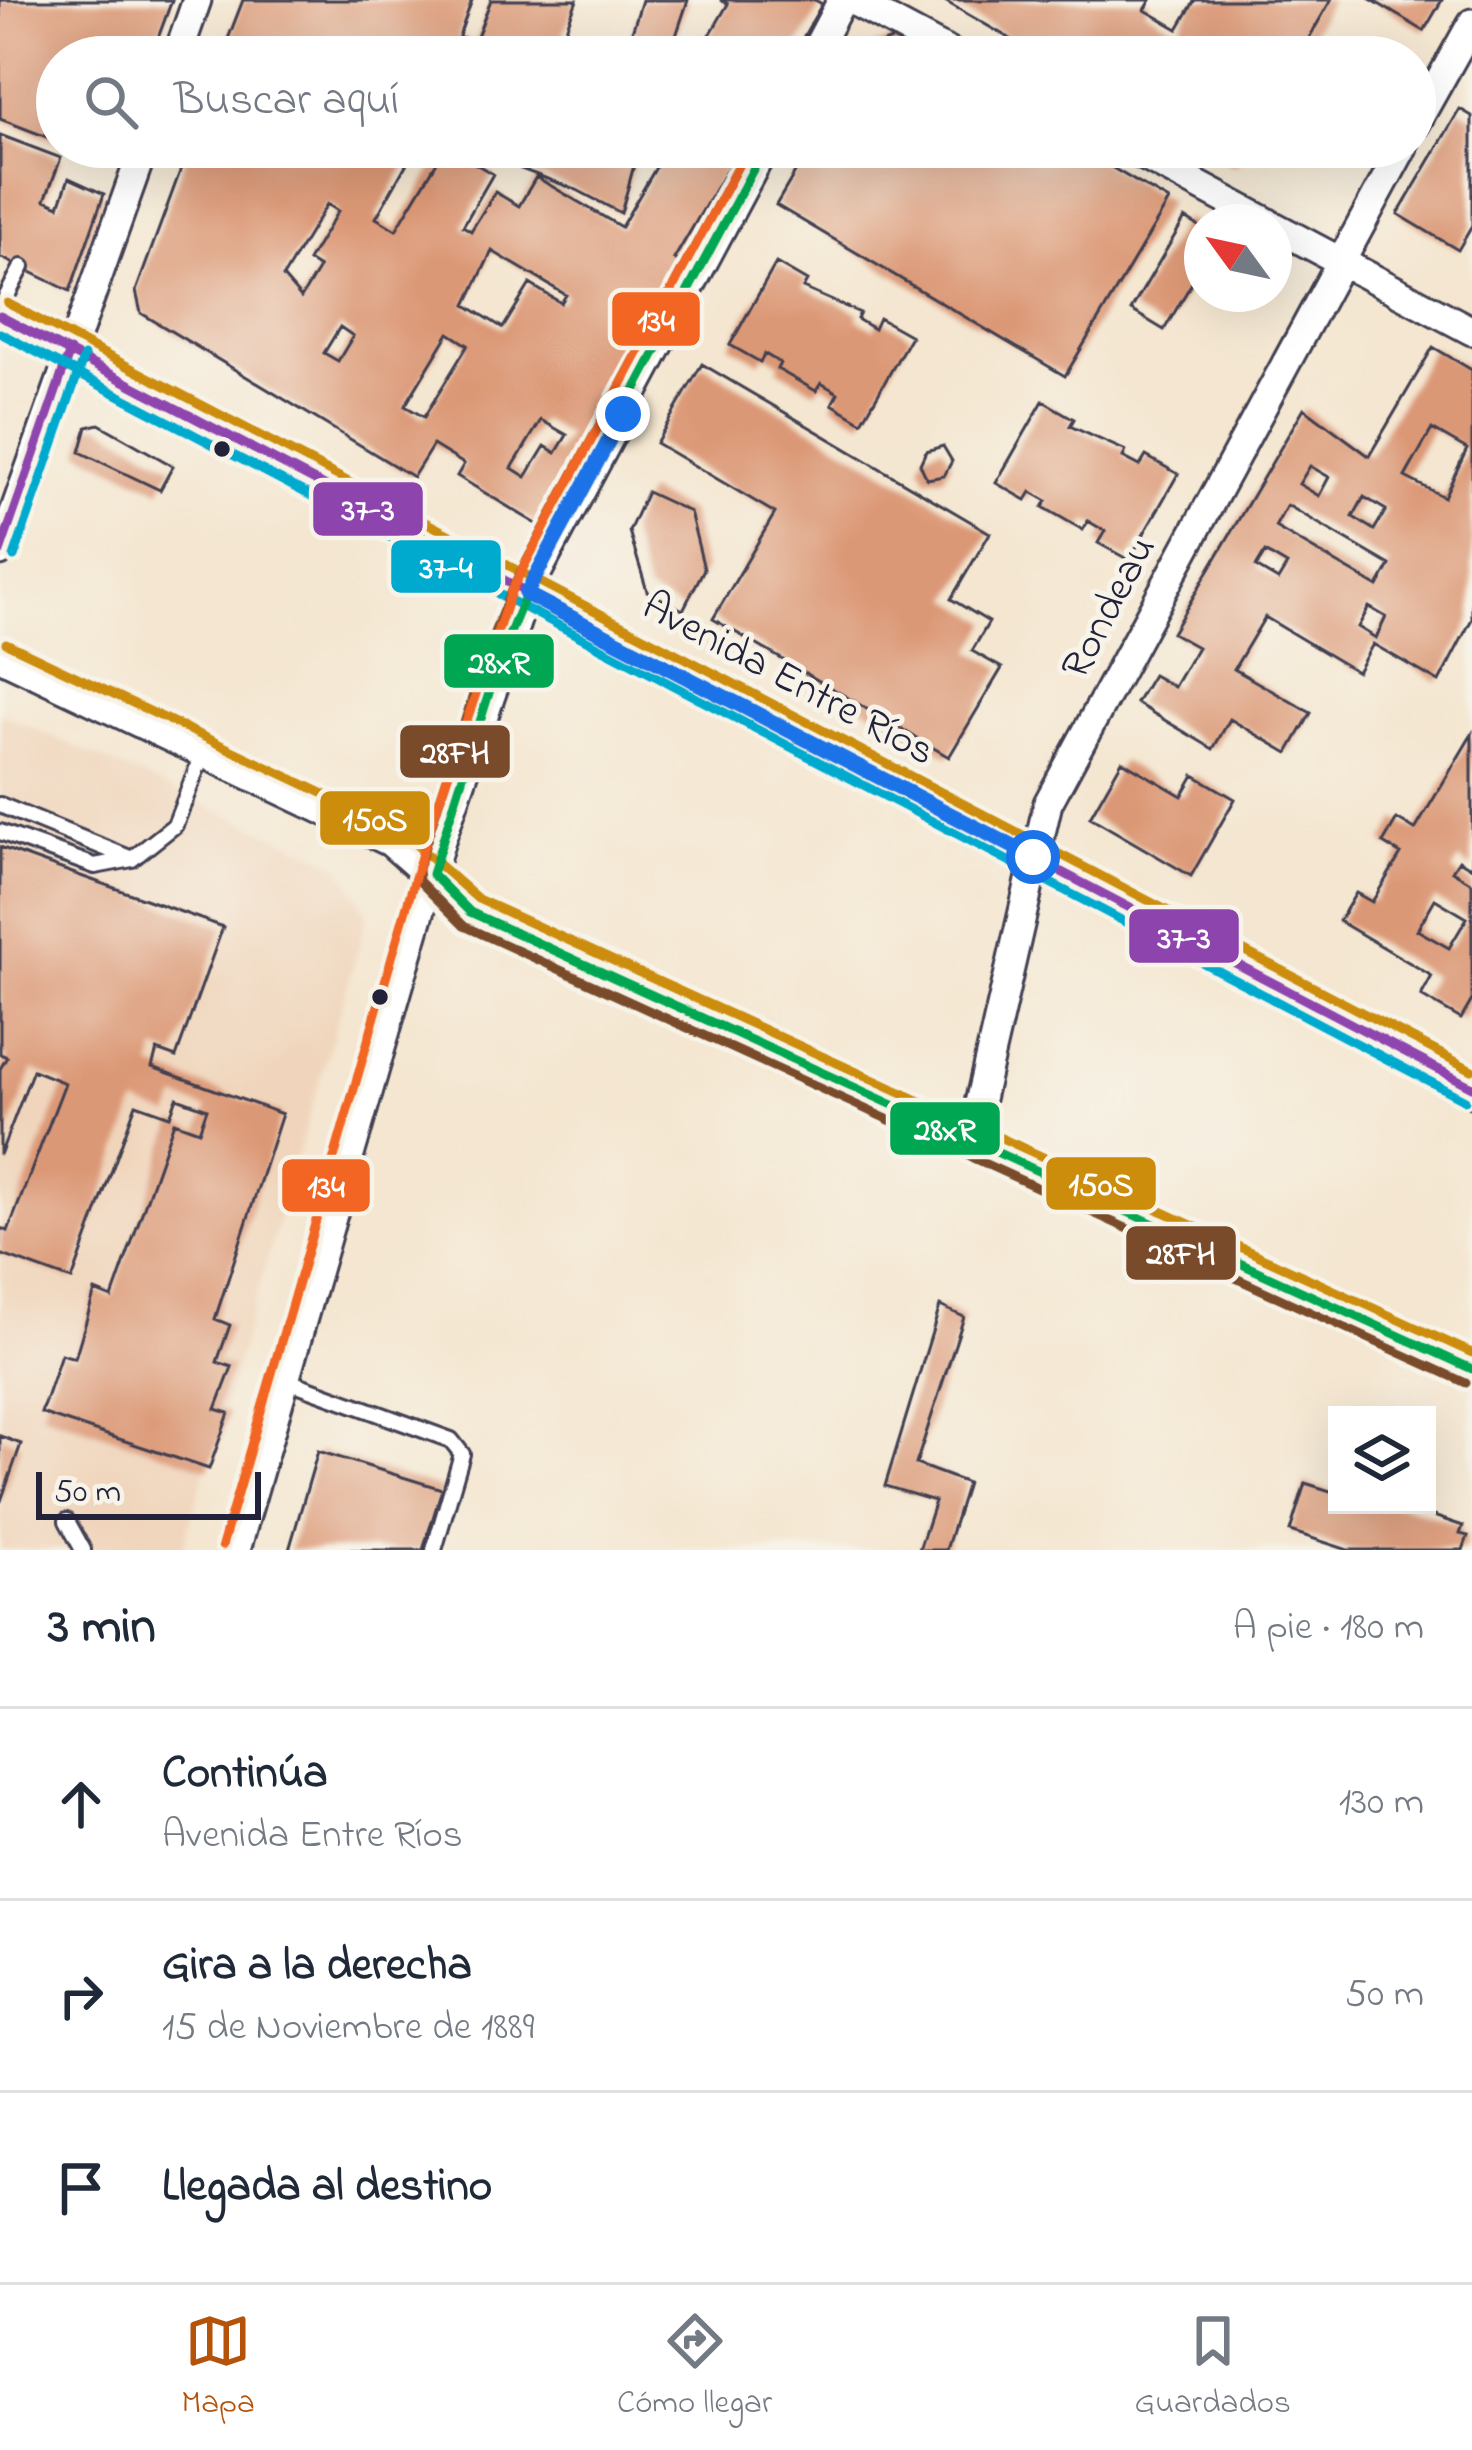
<!DOCTYPE html>
<html lang="es">
<head>
<meta charset="utf-8">
<style>
  :root { --surface:#fff; --page:#f6f6f7; --text:#1f2937; --muted:#747a83; --line:#e0e1e3; --accent:#b45309 }
  body { margin:0; font-family:"Indie Flower",sans-serif; background:var(--page); color:var(--text) }
  .controls { position:absolute; right:36px; bottom:36px; display:grid; overflow:hidden; border-radius:0px; box-shadow:0 12px 48px #0002 }
  .controls button { width:108px; height:108px; display:grid; place-items:center; padding:0; border:0; border-bottom:3px solid var(--line); background:var(--surface); color:var(--text); font:60px sans-serif }
  .compass { position:absolute; left:1184px; top:204px; width:108px; height:108px; border-radius:50%; background:var(--surface); box-shadow:0 12px 48px #0002; rotate:303deg }
  .scale { position:absolute; left:36px; bottom:30px; width:225px; box-sizing:border-box; padding-left:12px; border:6px solid #22223b; border-top:0; font-size:33px; line-height:42px; white-space:nowrap; color:#22223b; -webkit-text-stroke:9px #f7f3e8; paint-order:stroke }
  .stop { position:absolute; width:36px; height:36px; margin:-27px; border:9px solid #1a73e8; border-radius:50%; background:#fff }
  .stop.end { background:#1a73e8; border-color:#fff; box-shadow:0 3px 12px #0008 }
  .list { margin:0; padding:0; list-style:none }
  h2 { display:flex; justify-content:space-between; align-items:center; height:156px; margin:0; padding:0 48px; font-size:51px }
  h2 small { font-size:39px; font-weight:400; color:var(--muted) }
  .list li { display:grid; grid-template-columns:78px 1fr auto; gap:36px; align-items:center; box-sizing:border-box; height:192px; padding:0 48px; border-top:3px solid var(--line) }
  .list b { display:block; font-size:45px; white-space:nowrap }
  .list p { margin:0; font-size:39px; white-space:nowrap; color:var(--muted) }
  .list em { font-size:39px; font-style:normal; color:var(--muted) }
  .icon { flex:none; width:66px; height:66px; fill:none; stroke:currentColor; stroke-width:2; stroke-linecap:round; stroke-linejoin:round }
  .map { position:relative; flex:none; width:1472px; height:1550px; overflow:hidden }
  .search { position:absolute; background:var(--surface); box-shadow:0 12px 48px #0002; left:36px; right:36px; top:36px; height:132px; display:flex; align-items:center; gap:30px; box-sizing:border-box; padding:0 42px; border-radius:66px; color:var(--muted); font-size:45px }
  .sheet { height:732px; background:var(--surface) }
  nav { display:flex; justify-content:space-around; align-items:center; box-sizing:border-box; height:168px; border-top:3px solid var(--line); background:var(--surface); font-size:33px; color:var(--muted) }
  nav a { display:grid; justify-items:center; gap:6px }
  nav .on { color:var(--accent) }
  .map>svg:first-child { display:block }
  .built { fill:#f0d5bc }
  .building { fill:#db9876; fill-rule:evenodd }
  .lines { fill:none; stroke-linecap:round; stroke-linejoin:round }
  .service-casing { stroke:#423f51; stroke-width:20 }
  .minor-casing { stroke:#423f51; stroke-width:33 }
  .secondary-casing { stroke:#423f51; stroke-width:45 }
  .service { stroke:#fff; stroke-width:14 }
  .minor { stroke:#fff; stroke-width:27 }
  .secondary { stroke:#fee5c5; stroke-width:39 }
  .bus-1-casing { stroke:#f7f3e8; stroke-width:18 }
  .bus-2-casing { stroke:#f7f3e8; stroke-width:18 }
  .bus-3-casing { stroke:#f7f3e8; stroke-width:18 }
  .bus-4-casing { stroke:#f7f3e8; stroke-width:18 }
  .bus-5-casing { stroke:#f7f3e8; stroke-width:18 }
  .bus-6-casing { stroke:#f7f3e8; stroke-width:18 }
  .bus-1 { stroke:#8e44ad; stroke-width:9 }
  .bus-2 { stroke:#00a9ce; stroke-width:9 }
  .bus-3 { stroke:#cc8c0c; stroke-width:9 }
  .bus-4 { stroke:#00a651; stroke-width:9 }
  .bus-5 { stroke:#7a4b2a; stroke-width:9 }
  .bus-6 { stroke:#f26522; stroke-width:9 }
  .route { stroke:#1a73e8; stroke-width:15 }
  .bus-dot { fill:#22223b; stroke:#f7f3e8; stroke-width:4.5 }
  .labels { text-anchor:middle; stroke-width:10; stroke-linejoin:round; paint-order:stroke }
  .street-label { font-size:42px; fill:#22223b; stroke:#f7f3e8 }
  .line-badge { stroke:#f7f3e8; stroke-width:4.5 }
  .badge-label { font-size:33px; text-anchor:middle; font-weight:bold; fill:#fff }
</style>
</head>
<body>
<div class="map">
<svg width="1472" height="1550" viewBox="0 0 1472 1550">
  <rect width="100%" height="100%" fill="#f7f3e8"/>
  <filter id="ink" filterUnits="userSpaceOnUse"><feTurbulence type="fractalNoise" baseFrequency=".00833" numOctaves="2"/><feDisplacementMap in="SourceGraphic" scale="24" xChannelSelector="R" yChannelSelector="G"/><feConvolveMatrix kernelMatrix="1 2 1 2 8 2 1 2 1" color-interpolation-filters="sRGB"/></filter>
  <filter id="wash" filterUnits="userSpaceOnUse"><feTurbulence type="fractalNoise" baseFrequency=".004" numOctaves="4" result="noise"/><feDisplacementMap in="SourceGraphic" scale="48" xChannelSelector="R" yChannelSelector="G"/><feGaussianBlur stdDeviation="2.7" result="paint"/><feColorMatrix in="noise" values="0 0 0 0 0 0 0 0 0 0 0 0 0 0 0 0 0 1.4 0 .05"/><feComposite in="paint" operator="in"/></filter>
  <g filter="url(#wash)">
    <rect width="100%" height="100%" fill="#f4e6d0"/>
    <!-- built -->
    <path class="built" d="M 0,713 L 340,865 L 368,915 L 182,1550 L 0,1550 Z"/>
    <g id="blocks">
      <!-- building -->
      <path class="building" d="M 0,0 L 172,0 L 151,57 L 57,57 L 57,141 L 0,119 Z
        M 243,0 L 472,0 L 459,36 L 475,42 L 491,0 L 577,0 L 555,57 L 221,57 Z
        M 642,0 L 688,0 L 669,57 L 624,57 Z
        M 720,0 L 815,0 L 822,4 L 792,57 L 697,57 L 728,4 Z
        M 943,0 L 1151,0 L 1145,10 L 1178,29 L 1195,0 L 1331,0 L 1298,57 L 1042,57 Z
        M 1372,0 L 1442,0 L 1424,31 Z
        M 894,39 L 925,57 L 863,57 L 868,49 Z
        M 1460,109 L 1472,116 L 1472,226 L 1458,250 L 1398,214 Z
        M 0,135 L 61,158 L 45,200 L 59,206 L 69,178 L 104,194 L 70,291 L 0,257 Z
        M 189,147 L 416,147 L 376,218 L 396,230 L 446,147 L 639,147 L 621,213 L 577,190 L 471,150 L 467,159 L 493,174 L 463,226 L 471,231 L 495,192 L 519,206 L 536,177 L 621,227 L 668,147 L 740,147 L 674,259 L 683,264 L 625,373 L 630,376 L 540,526 L 457,476 L 464,464 L 433,445 L 413,477 L 141,313 L 136,291 ZM 327,204 L 338,211 L 308,261 L 319,268 L 301,298 L 283,277 ZM 492,251 L 566,295 L 561,303 L 530,284 L 503,328 L 466,305 ZM 340,327 L 353,336 L 338,361 L 324,353 ZM 449,333 L 468,345 L 424,417 L 405,406 ZM 541,420 L 567,435 L 556,453 L 545,446 L 526,477 L 512,468 Z
        M 810,147 L 1077,147 L 1169,201 L 1065,376 L 776,205 Z
        M 1199,147 L 1247,147 L 1235,167 Z
        M 1185,218 L 1202,228 L 1202,266 L 1164,330 L 1131,310 Z
        M 776,263 L 807,281 L 803,288 L 860,313 L 857,319 L 874,329 L 879,318 L 911,336 L 862,422 L 832,404 L 838,393 L 821,383 L 816,391 L 777,369 L 780,363 L 765,354 L 760,362 L 730,345 Z
        M 1433,347 L 1472,370 L 1472,619 L 1439,682 L 1373,644 L 1357,672 L 1265,617 L 1234,669 L 1311,713 L 1288,753 L 1230,719 L 1213,749 L 1136,703 L 1153,675 L 1174,687 L 1197,647 L 1172,633 L 1304,408 L 1369,456 ZM 1432,429 L 1467,449 L 1444,497 L 1405,477 ZM 1310,466 L 1329,477 L 1319,496 L 1299,484 ZM 1364,497 L 1386,510 L 1374,530 L 1353,517 ZM 1287,505 L 1390,565 L 1378,587 L 1275,527 ZM 1265,552 L 1287,565 L 1278,580 L 1256,567 ZM 1369,607 L 1386,617 L 1376,638 L 1358,627 Z
        M 702,364 L 990,533 L 951,599 L 989,622 L 972,651 L 1002,668 L 949,757 L 713,619 L 775,513 L 656,443 Z
        M 1043,401 L 1074,419 L 1070,426 L 1126,451 L 1123,457 L 1140,466 L 1146,456 L 1178,474 L 1129,560 L 1098,543 L 1105,531 L 1088,521 L 1083,530 L 1043,507 L 1047,501 L 1031,492 L 1026,500 L 996,483 Z
        M 99,424 L 173,466 L 160,490 L 80,452 L 87,427 Z
        M 943,446 L 952,461 L 944,476 L 927,479 L 920,464 L 926,451 Z
        M 647,492 L 690,512 L 704,569 L 683,610 L 647,591 L 629,531 Z
        M 1472,734 L 1472,868 L 1459,860 L 1452,871 L 1472,883 L 1472,1000 L 1461,1019 L 1421,996 L 1432,976 L 1339,921 L 1356,893 L 1372,902 L 1401,854 L 1383,843 L 1397,819 L 1415,830 ZM 1435,899 L 1467,918 L 1449,948 L 1417,930 Z
        M 1122,761 L 1182,796 L 1194,775 L 1235,799 L 1191,876 L 1090,817 Z
        M 0,847 L 223,927 L 176,1057 L 157,1050 L 152,1067 L 282,1114 L 215,1319 L 230,1325 L 217,1362 L 232,1367 L 216,1409 L 229,1413 L 209,1469 L 41,1413 L 61,1354 L 75,1358 L 95,1291 L 112,1298 L 174,1122 L 199,1131 L 207,1109 L 177,1098 L 170,1116 L 136,1104 L 72,1280 L 0,1254 L 0,1228 L 8,1231 L 65,1083 L 33,1070 L 0,1155 L 0,1069 L 7,1057 L 0,1054 Z
        M 940,1306 L 964,1317 L 916,1464 L 967,1483 L 946,1550 L 919,1550 L 935,1501 L 885,1486 Z
        M 0,1436 L 21,1444 L 1,1501 L 0,1501 Z
        M 318,1451 L 442,1489 L 423,1550 L 289,1550 Z
        M 1305,1483 L 1337,1493 L 1337,1505 L 1401,1505 L 1463,1526 L 1460,1534 L 1468,1536 L 1463,1550 L 1348,1550 L 1290,1531 Z"/>
    </g>
  </g>
  <g filter="url(#ink)">
    <use href="#blocks" fill-opacity="0" stroke="#423f51" stroke-width="3"/>
    <g class="lines">
      <defs>
        <path id="service" d="M 0,309 L 22,267
          M 0,805 L 132,859 L 175,825 L 203,753
          M 0,832 L 95,866 L 132,859
          M 286,1380 L 451,1440 L 462,1454 L 434,1550
          M 67,1521 L 83,1550"/>
        <path id="minor" d="M 851,0 L 958,57
          M 177,57 L 197,0
          M 812,57 L 842,0
          M 1415,125 L 1472,23
          M 1127,147 L 1267,222
          M 1274,226 L 1472,331
          M 0,552 L 144,147
          M 0,657 L 390,842 L 470,912 L 1472,1369
          M 971,1138 L 1048,803 L 1403,147
          M 236,1550 L 441,840 L 526,594 L 765,147"/>
        <path id="secondary" d="M 0,316 L 1472,1087"/>
      </defs>
      <!-- service casing -->
      <use href="#service" class="service-casing"/>
      <!-- minor casing -->
      <use href="#minor" class="minor-casing"/>
      <!-- secondary casing -->
      <use href="#secondary" class="secondary-casing"/>
      <!-- service -->
      <use href="#service" class="service"/>
      <!-- minor -->
      <use href="#minor" class="minor"/>
      <!-- secondary -->
      <use href="#secondary" class="secondary"/>
      <defs>
        <path id="bus-1" d="M 0,316 L 1472,1087
          M 0,552 L 70,351"/>
        <path id="bus-2" d="M 0,333 L 1465,1100
          M 14,557 L 84,356"/>
        <path id="bus-3" d="M 7,303 L 1472,1070
          M 6,643 L 398,829 L 478,899 L 1472,1353"/>
        <path id="bus-4" d="M 765,147 L 526,594 L 501,655 L 432,874 L 470,912 L 1472,1369"/>
        <path id="bus-5" d="M 748,147 L 512,588 L 487,650 L 418,869 L 419,881 L 464,926 L 1466,1383"/>
        <path id="bus-6" d="M 222,1546 L 427,836 L 512,589 L 748,147"/>
      </defs>
      <!-- bus-1 casing -->
      <use href="#bus-1" class="bus-1-casing"/>
      <!-- bus-2 casing -->
      <use href="#bus-2" class="bus-2-casing"/>
      <!-- bus-3 casing -->
      <use href="#bus-3" class="bus-3-casing"/>
      <!-- bus-4 casing -->
      <use href="#bus-4" class="bus-4-casing"/>
      <!-- bus-5 casing -->
      <use href="#bus-5" class="bus-5-casing"/>
      <!-- bus-6 casing -->
      <use href="#bus-6" class="bus-6-casing"/>
      <!-- bus-1 -->
      <use href="#bus-1" class="bus-1"/>
      <!-- bus-2 -->
      <use href="#bus-2" class="bus-2"/>
      <!-- bus-3 -->
      <use href="#bus-3" class="bus-3"/>
      <!-- bus-4 -->
      <use href="#bus-4" class="bus-4"/>
      <!-- bus-5 -->
      <use href="#bus-5" class="bus-5"/>
      <!-- bus-6 -->
      <use href="#bus-6" class="bus-6"/>
    </g>
  </g>
  <g class="lines" filter="url(#ink)">
    <!-- route -->
    <path class="route" d="M 623,414 L 526,594 L 1033,857"/>
  </g>
  <!-- markers -->
  <g class="bus-dot">
    <circle cx="222" cy="449" r="10"/>
    <circle cx="380" cy="997" r="10"/>
  </g>
  <g class="labels">
    <!-- street labels -->
    <g class="street-label">
      <text transform="translate(1106 606) rotate(-62)" y="15">Rondeau</text>
      <text transform="translate(790 676) rotate(28)" y="15">Avenida Entre Ríos</text>
    </g>
  </g>
  <g class="line-badge">
    <rect x="610" y="290" width="92" height="58" rx="12" fill="#f26522"/>
    <rect x="311" y="480" width="114" height="58" rx="12" fill="#8e44ad"/>
    <rect x="389" y="538" width="114" height="57" rx="12" fill="#00a9ce"/>
    <rect x="442" y="632" width="114" height="58" rx="12" fill="#00a651"/>
    <rect x="398" y="723" width="114" height="57" rx="12" fill="#7a4b2a"/>
    <rect x="318" y="789" width="114" height="58" rx="12" fill="#cc8c0c"/>
    <rect x="1127" y="907" width="114" height="58" rx="12" fill="#8e44ad"/>
    <rect x="888" y="1100" width="114" height="57" rx="12" fill="#00a651"/>
    <rect x="1044" y="1155" width="114" height="57" rx="12" fill="#cc8c0c"/>
    <rect x="280" y="1157" width="92" height="57" rx="12" fill="#f26522"/>
    <rect x="1124" y="1224" width="114" height="58" rx="12" fill="#7a4b2a"/>
  </g>
  <g class="badge-label">
    <text x="656" y="331">134</text>
    <text x="368" y="520">37-3</text>
    <text x="446" y="578">37-4</text>
    <text x="499" y="673">28xR</text>
    <text x="455" y="763">28FH</text>
    <text x="375" y="830">150S</text>
    <text x="1184" y="948">37-3</text>
    <text x="945" y="1140">28xR</text>
    <text x="1101" y="1195">150S</text>
    <text x="326" y="1197">134</text>
    <text x="1181" y="1264">28FH</text>
  </g>
</svg>
<div class="controls">
<button><svg class="icon" aria-label="layers" viewBox="0 0 24 24"><path d="M12 4l9 5-9 5-9-5zM3 14l9 5 9-5"/></svg></button>
</div>
<svg class="compass" viewBox="-18 -18 36 36"><path d="M0-13l5 13h-10z" fill="#e53935"/><path d="M0 13l5-13h-10z" fill="#747a83"/></svg>
<div class="scale">50 m</div>
<div class="stop" style="left:1033px;top:857px"></div>
<div class="stop end" style="left:623px;top:414px"></div>
<div class="search"><svg class="icon" aria-label="search" viewBox="0 0 24 24"><circle cx="10" cy="10" r="6"/><path d="M15 15l6 6"/></svg>Buscar aquí</div>
</div>
<section class="sheet">
<h2>3 min<small>A pie · 180 m</small></h2>
<ul class="list">
<li><svg class="icon" aria-label="ahead" viewBox="0 0 24 24"><path d="M12 20V5M6 11l6-6 6 6"/></svg><div><b>Continúa</b><p>Avenida Entre Ríos</p></div><em>130 m</em></li>
<li><svg class="icon" aria-label="right" viewBox="0 0 24 24"><path d="M7 20v-9h11M14 6l5 5-5 5"/></svg><div><b>Gira a la derecha</b><p>15 de Noviembre de 1889</p></div><em>50 m</em></li>
<li><svg class="icon" aria-label="arrive" viewBox="0 0 24 24"><path d="M6 21V4h12l-3 4 3 4H6"/></svg><div><b>Llegada al destino</b></div></li>
</ul>
</section>
<nav>
<a class="on"><svg class="icon" aria-label="map" viewBox="0 0 24 24"><path d="M3 6l6-2 6 2 6-2v14l-6 2-6-2-6 2zM9 4v14M15 6v14"/></svg>Mapa</a>
<a><svg class="icon" aria-label="directions" viewBox="0 0 24 24"><path d="M12 3l9 9-9 9-9-9zM9 14v-3h6M13 9l2 2-2 2"/></svg>Cómo llegar</a>
<a><svg class="icon" aria-label="saved" viewBox="0 0 24 24"><path d="M7 4h10v16l-5-4-5 4z"/></svg>Guardados</a>
</nav>
</body>
</html>
